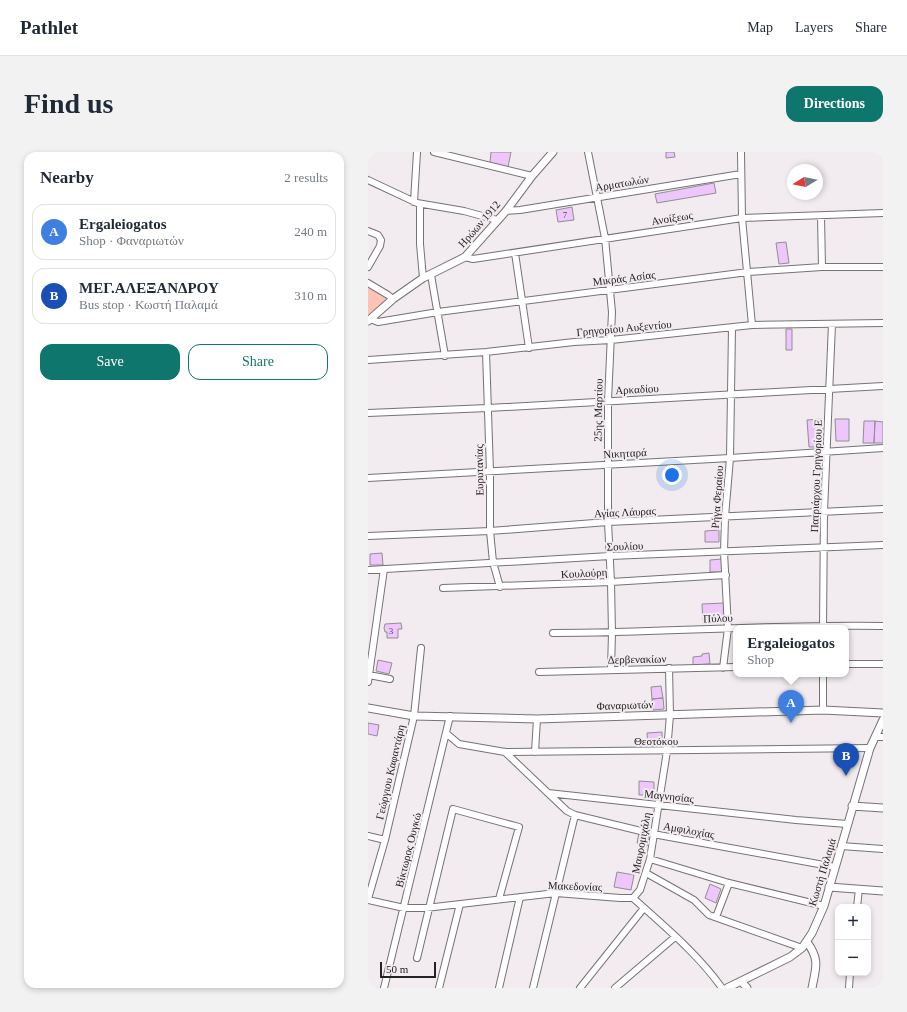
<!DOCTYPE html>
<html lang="en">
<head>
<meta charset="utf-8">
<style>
  :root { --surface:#fff; --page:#f2f2f3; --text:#1f2937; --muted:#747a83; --line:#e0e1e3; --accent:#0f766e }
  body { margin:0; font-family:Georgia,serif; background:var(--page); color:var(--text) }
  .controls { position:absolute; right:12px; bottom:12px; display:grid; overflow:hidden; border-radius:8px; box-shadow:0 2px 6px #0003 }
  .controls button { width:36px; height:36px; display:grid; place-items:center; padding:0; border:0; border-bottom:1px solid var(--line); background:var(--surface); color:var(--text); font:20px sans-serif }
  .compass { position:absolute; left:419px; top:12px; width:36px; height:36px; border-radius:50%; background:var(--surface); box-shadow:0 2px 6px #0003; rotate:260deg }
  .scale { position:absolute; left:12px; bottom:10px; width:56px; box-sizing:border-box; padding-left:4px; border:2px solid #242223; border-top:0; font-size:11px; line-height:14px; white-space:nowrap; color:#242223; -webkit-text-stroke:3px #f2ebef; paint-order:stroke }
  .you { position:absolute; left:304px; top:323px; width:14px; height:14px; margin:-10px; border:3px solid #fff; border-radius:50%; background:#1a73e8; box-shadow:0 0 0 6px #1a73e833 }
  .badge { display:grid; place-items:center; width:26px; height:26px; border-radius:50%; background:var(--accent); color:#fff; font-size:13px; font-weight:700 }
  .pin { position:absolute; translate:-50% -33px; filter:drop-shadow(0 1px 2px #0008) }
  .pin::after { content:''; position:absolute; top:21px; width:14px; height:12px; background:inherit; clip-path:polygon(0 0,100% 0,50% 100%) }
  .popup { position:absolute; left:365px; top:473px; width:116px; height:52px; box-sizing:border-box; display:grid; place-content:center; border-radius:8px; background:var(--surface); filter:drop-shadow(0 1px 3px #0005); font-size:13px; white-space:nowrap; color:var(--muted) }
  .popup b { font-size:15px; color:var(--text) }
  .popup::after { content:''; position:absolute; left:50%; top:100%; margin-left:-8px; border:8px solid transparent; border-top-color:var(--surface) }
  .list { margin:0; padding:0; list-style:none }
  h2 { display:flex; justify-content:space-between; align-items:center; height:52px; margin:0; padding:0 16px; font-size:17px }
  h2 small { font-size:13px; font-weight:400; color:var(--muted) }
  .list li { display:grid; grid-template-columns:26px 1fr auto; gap:12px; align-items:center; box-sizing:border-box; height:56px; margin:0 8px 8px; padding:0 8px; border:1px solid var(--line); border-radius:12px }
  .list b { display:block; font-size:15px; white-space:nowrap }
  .list p { margin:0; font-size:13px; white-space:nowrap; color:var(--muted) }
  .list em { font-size:13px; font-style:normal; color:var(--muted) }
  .actions { display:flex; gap:8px; padding:12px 16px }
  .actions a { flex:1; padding:9px 0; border:1px solid var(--accent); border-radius:12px; text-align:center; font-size:14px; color:var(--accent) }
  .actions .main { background:var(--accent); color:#fff }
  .map { position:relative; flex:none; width:515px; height:836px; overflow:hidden; border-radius:12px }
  header { display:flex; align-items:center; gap:24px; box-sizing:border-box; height:56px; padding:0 20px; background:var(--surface); border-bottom:1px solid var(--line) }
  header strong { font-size:19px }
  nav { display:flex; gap:22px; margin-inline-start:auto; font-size:14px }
  .intro { display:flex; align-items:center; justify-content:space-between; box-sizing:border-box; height:96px; padding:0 24px }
  h1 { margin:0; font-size:28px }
  .button { padding:10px 18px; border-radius:12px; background:var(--accent); color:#fff; font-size:14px; font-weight:700 }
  main { display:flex; gap:24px; padding:0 24px }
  aside { flex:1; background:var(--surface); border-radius:12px; box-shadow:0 2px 6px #0003 }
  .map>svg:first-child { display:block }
  .green { fill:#fdc3b7 }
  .building { fill:#edc6fb; stroke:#928e93 }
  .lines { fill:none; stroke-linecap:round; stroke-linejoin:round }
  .minor-casing { stroke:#777275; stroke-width:8 }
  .tertiary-casing { stroke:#777275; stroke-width:9 }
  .minor { stroke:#fff; stroke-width:6 }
  .tertiary { stroke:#fff; stroke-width:7 }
  .labels { text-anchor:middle; stroke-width:4; stroke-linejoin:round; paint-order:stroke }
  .number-label { font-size:9px; fill:#564b59 }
  .street-label { font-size:11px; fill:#242223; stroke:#f2ebef }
</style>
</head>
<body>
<header>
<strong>Pathlet</strong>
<nav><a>Map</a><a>Layers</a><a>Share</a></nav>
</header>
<div class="intro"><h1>Find us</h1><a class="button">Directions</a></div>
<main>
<aside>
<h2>Nearby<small>2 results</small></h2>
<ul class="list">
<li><span class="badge" style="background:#3f7fe0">A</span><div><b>Ergaleiogatos</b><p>Shop · Φαναριωτών</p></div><em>240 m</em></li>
<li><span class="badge" style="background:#1a4fb4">B</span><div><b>ΜΕΓ.ΑΛΕΞΑΝΔΡΟΥ</b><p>Bus stop · Κωστή Παλαμά</p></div><em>310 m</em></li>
</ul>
<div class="actions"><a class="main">Save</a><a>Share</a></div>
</aside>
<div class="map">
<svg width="515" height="836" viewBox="0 0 515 836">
  <rect width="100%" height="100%" fill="#f2ebef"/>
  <!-- green -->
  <path class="green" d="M 0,135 L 19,147 L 0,163 Z"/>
  <!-- building -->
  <path class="building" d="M 123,0 L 143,0 L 140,15 L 122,11 Z
    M 298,0 L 306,0 L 307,5 L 298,6 Z
    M 346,31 L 348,41 L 289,51 L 287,42 Z
    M 204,55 L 206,68 L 190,70 L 188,58 Z
    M 418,90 L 421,111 L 411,112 L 408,91 Z
    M 418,177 L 424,177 L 424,198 L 418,198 Z
    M 454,267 L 456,295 L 441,295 L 439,268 Z
    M 467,267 L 481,267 L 481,289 L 468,289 Z
    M 496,269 L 507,269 L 506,291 L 495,291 Z
    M 507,269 L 515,270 L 515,291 L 506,291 Z
    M 351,378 L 351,390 L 337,390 L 337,379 Z
    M 14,401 L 15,413 L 2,413 L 2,402 Z
    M 354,407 L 355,420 L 342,420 L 342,408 Z
    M 356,451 L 357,470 L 335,470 L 334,452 Z
    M 33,471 L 34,477 L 30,477 L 30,486 L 19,486 L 19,480 L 17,480 L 16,476 L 17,472 Z
    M 341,501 L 342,512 L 325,513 L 325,505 L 334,504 L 334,502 Z
    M 10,508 L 24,511 L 21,522 L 8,519 Z
    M 293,534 L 295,546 L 284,547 L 283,535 Z
    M 295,546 L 296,557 L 285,558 L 284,547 Z
    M 0,571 L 11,573 L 9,584 L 0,582 Z
    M 294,580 L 294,595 L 280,595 L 279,581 Z
    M 271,629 L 286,630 L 286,643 L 271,643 Z
    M 271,681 L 282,684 L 279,694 L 269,691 Z
    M 249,720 L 266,723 L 263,738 L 246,735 Z
    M 342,732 L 353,737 L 348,751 L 337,746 Z"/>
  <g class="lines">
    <defs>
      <path id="minor" d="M 66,0 L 164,24
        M 220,0 L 237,86 L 244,160 L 240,249 L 240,370 L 243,430 L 244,481 L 243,518
        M 373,0 L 374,66 L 384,173
        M 0,28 L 49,51 L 96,59 L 129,68
        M 46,50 L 49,0
        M 52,52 L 52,92 L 55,126
        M 138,59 L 152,58 L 373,22
        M 453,64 L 454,115
        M 0,79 L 10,83 L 13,88 L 12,94 L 0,115
        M 147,101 L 161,196
        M 97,105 L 105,107 L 374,66 L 515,61
        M 63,123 L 77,204
        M 0,131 L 20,143 L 25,147
        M 2,167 L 10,170 L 70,160 L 380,120 L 454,115 L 515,115
        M 118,200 L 122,320 L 122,379 L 125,410 L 132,435
        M 0,208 L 118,200 L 206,190 L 243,188 L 384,173 L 515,171
        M 0,261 L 120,256 L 515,234
        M 0,326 L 362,306 L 515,296
        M 0,384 L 122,379 L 240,370 L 515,357
        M 0,418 L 242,404 L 515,393
        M 75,436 L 243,430 L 358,423
        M 455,476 L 456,360 L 464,172
        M 185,481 C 295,481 405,472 515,474
        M 478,512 L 515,512
        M 355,516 L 360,476 L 356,400 L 357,365 L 362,306 L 364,176
        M 171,520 L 368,515
        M 455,522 L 455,558
        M 1,523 L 22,527
        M 0,530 L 16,417
        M 79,582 L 91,592 L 137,600 L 502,596
        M 507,585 L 515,585
        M 137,600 L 180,641 L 428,668 L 479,672
        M 167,600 L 169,567
        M 180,641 L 199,659 L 207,663 L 285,682 L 467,715
        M 0,684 L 17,688
        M 473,694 L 515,697
        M 282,707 L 361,731 L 456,754
        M 278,721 L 326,748 L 341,763 L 434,796
        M 265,746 L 272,738 L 282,707 L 299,599 L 302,563 L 301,516
        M 0,747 L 17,688 L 46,564 L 53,496
        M 0,748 L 36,756 L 58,756 L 188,741 L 252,746 L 265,746 C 296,774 330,802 354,836
        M 489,755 L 491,737
        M 348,765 L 361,731
        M 49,806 L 85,657 L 151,675 L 131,747
        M 16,836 L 82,564
        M 71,836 L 92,752
        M 131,836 L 152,745
        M 165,836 L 207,663
        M 212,836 L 276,756
        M 247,836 L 307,785
        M 481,836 L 482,821"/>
      <path id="tertiary" d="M 0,169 L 25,147 L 55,126 L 97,105 L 138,59 L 164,24 L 185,0
        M 0,556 L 46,564 L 169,567 L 455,558 L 515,561
        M 484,654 L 515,656
        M 461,735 L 515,739
        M 439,790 C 452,808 448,815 444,836
        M 373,829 L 379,836
        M 359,836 L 422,805 L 434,796 L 444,781 L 456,754 L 502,596 L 515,568"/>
    </defs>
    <!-- minor casing -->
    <use href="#minor" class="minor-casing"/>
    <!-- tertiary casing -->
    <use href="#tertiary" class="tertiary-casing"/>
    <!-- minor -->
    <use href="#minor" class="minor"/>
    <!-- tertiary -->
    <use href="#tertiary" class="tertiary"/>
  </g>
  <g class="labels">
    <!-- number labels -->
    <g class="number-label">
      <text x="197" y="66">7</text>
      <text x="23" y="482">3</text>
    </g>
    <!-- street labels -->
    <g class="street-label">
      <text transform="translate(254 31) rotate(-9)" y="4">Αρματωλών</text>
      <text transform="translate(304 66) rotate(-9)" y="4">Ανοίξεως</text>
      <text transform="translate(111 72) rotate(-49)" y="4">Ηρώων 1912</text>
      <text transform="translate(256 126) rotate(-7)" y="4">Μικράς Ασίας</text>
      <text transform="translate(256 176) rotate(-5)" y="4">Γρηγορίου Αυξεντίου</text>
      <text transform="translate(269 237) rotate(-3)" y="4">Αρκαδίου</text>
      <text transform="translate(230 258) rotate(-89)" y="4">25ης Μαρτίου</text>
      <text transform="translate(257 301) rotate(-3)" y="4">Νικηταρά</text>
      <text transform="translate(111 318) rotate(-91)" y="4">Ευρυτανίας</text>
      <text transform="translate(448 324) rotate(-88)" y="4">Πατριάρχου Γρηγορίου Ε</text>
      <text transform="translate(349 345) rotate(-86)" y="4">Ρήγα Φεραίου</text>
      <text transform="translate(257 360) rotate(-3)" y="4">Αγίας Λάυρας</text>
      <text transform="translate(257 394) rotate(-2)" y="4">Σουλίου</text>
      <text transform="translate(216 421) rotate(-3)" y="4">Κουλούρη</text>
      <text transform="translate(350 466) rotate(-2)" y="4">Πύλου</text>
      <text transform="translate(269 507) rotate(-1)" y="4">Δερβενακίων</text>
      <text transform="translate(257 553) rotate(-2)" y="4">Φαναριωτών</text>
      <text x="288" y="593">Θεοτόκου</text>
      <text transform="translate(22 620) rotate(-77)" y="4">Γεώργιου Καφαντάρη</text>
      <text transform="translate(301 644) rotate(6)" y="4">Μαγνησίας</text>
      <text transform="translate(321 678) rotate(10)" y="4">Αμφιλοχίας</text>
      <text transform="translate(273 691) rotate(-79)" y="4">Μαυρομιχάλη</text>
      <text transform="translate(40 698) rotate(-76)" y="4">Βίκτωρος Ουγκώ</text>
      <text transform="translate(454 720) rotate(-73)" y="4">Κωστή Παλαμά</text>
      <text transform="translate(207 734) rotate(2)" y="4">Μακεδονίας</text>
    </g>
  </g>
</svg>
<div class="controls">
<button>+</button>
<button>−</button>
</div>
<svg class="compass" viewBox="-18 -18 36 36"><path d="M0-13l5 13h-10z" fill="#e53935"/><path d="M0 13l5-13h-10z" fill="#747a83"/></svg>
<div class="scale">50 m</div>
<div class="you"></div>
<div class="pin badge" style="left:423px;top:571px;background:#3f7fe0">A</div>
<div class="popup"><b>Ergaleiogatos</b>Shop</div>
<div class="pin badge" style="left:478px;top:624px;background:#1a4fb4">B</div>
</div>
</main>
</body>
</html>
